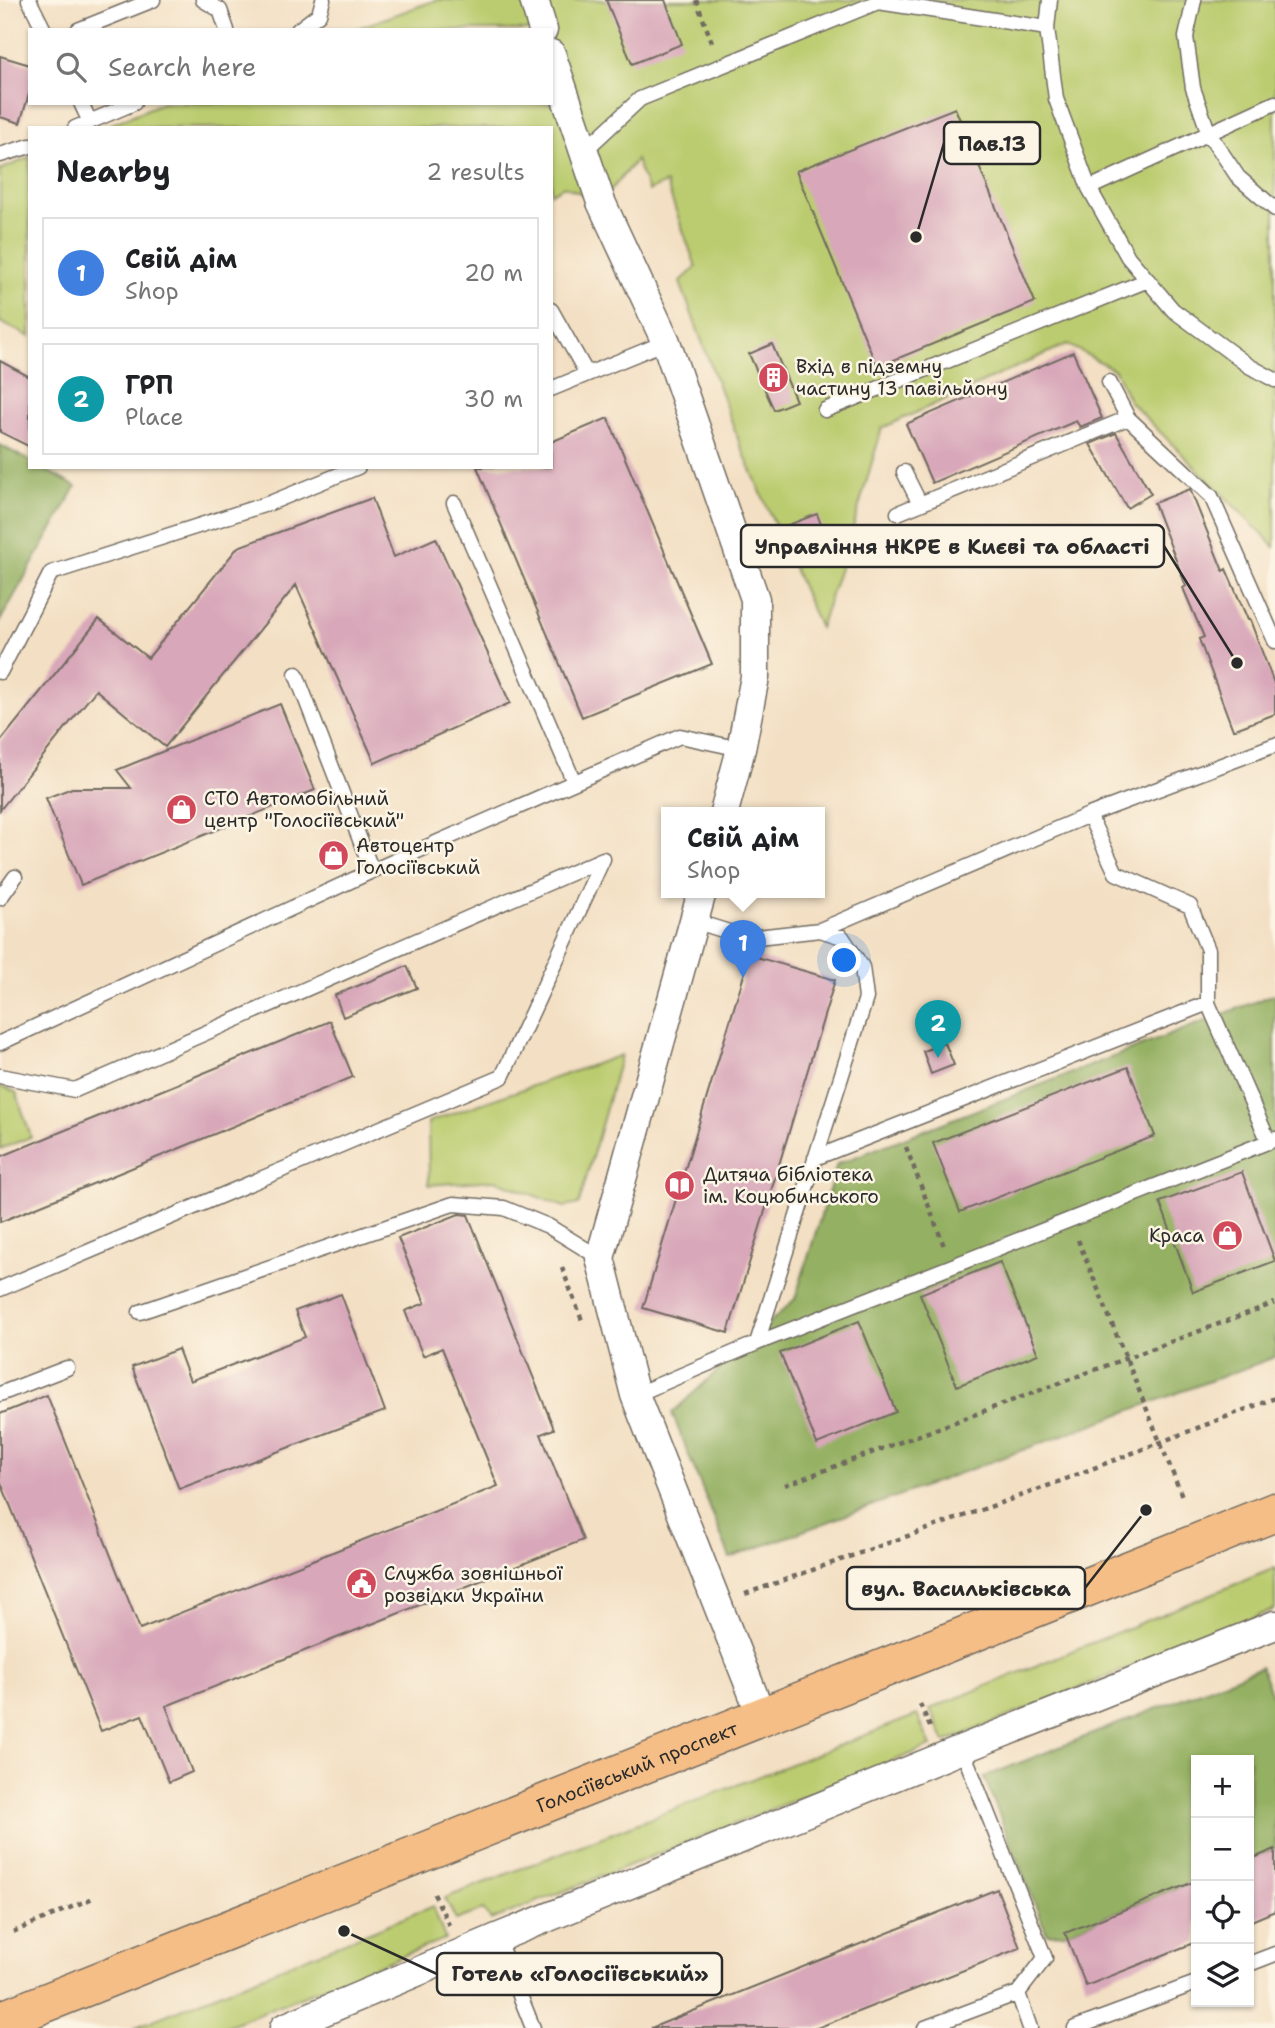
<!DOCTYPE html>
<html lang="en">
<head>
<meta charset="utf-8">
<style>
  :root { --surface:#fff; --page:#f6f6f6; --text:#202124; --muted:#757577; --line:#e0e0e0; --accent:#7c3aed }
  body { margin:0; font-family:"Shantell Sans",sans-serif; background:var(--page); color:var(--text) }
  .controls { position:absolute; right:21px; bottom:21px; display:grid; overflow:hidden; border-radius:0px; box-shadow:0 2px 5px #0004 }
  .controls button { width:63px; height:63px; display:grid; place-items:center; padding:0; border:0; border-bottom:2px solid var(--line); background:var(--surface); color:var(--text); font:35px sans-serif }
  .you { position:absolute; left:845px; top:961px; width:24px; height:24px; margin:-18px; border:5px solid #fff; border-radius:50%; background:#1a73e8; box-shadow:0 0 0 10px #1a73e833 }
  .badge { display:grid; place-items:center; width:46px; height:46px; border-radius:50%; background:var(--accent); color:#fff; font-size:23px; font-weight:700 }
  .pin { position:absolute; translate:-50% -58px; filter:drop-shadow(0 2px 4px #0008) }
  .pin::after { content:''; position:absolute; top:37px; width:24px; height:21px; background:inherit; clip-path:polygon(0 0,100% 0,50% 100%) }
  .popup { position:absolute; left:661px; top:807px; width:164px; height:91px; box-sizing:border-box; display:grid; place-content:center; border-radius:0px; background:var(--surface); filter:drop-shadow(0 2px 5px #0005); font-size:23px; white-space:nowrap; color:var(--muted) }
  .popup b { font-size:26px; color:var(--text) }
  .popup::after { content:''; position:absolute; left:50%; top:100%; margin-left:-14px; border:14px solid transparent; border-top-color:var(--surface) }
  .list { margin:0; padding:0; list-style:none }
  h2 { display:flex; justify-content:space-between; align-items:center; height:91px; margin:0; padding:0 28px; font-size:30px }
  h2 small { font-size:23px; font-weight:400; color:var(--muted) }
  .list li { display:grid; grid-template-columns:46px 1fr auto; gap:21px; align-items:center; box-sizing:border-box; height:112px; margin:0 14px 14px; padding:0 14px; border:2px solid var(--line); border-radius:0px }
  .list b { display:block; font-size:26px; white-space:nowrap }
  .list p { margin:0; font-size:23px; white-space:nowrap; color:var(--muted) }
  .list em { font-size:23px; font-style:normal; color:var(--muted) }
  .icon { flex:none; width:38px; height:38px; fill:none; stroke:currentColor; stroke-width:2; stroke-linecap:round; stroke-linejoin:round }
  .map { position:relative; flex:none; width:1275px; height:2028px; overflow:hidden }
  .search { position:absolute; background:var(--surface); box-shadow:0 2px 5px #0004; left:28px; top:28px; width:525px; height:77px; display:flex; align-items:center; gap:18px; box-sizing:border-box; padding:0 24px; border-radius:0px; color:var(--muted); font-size:26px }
  .panel { position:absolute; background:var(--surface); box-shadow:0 2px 5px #0004; left:28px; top:126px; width:525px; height:343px; border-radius:0px }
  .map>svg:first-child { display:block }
  .green { fill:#bbcc6f; stroke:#737c4d; stroke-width:2 }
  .forest { fill:#94b062; stroke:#606e46; stroke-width:2 }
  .building { fill:#d8a7b9 }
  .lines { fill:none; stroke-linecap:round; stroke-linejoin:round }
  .lane-casing { stroke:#716a60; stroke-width:17 }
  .street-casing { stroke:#716a60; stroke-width:31 }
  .highway-casing { stroke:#716a60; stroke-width:41 }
  .path { stroke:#716a60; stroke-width:4.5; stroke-dasharray:5 5; stroke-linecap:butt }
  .lane { stroke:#fff; stroke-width:14 }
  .street { stroke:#fff; stroke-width:28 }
  .highway { stroke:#f6be87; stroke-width:38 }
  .labels { text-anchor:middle; stroke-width:5; stroke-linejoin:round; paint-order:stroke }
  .poi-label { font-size:19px; fill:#2b2b2b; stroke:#fcf5e5; text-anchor:start }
  .street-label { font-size:19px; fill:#2b2b2b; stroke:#fcf5e5 }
  .leader { fill:none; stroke:#2b2b2b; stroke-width:2.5 }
  .callout-dot { fill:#2b2b2b; stroke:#fcf5e5; stroke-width:2.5 }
  .callout { fill:#fcf5e5; stroke:#2b2b2b; stroke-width:2.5 }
  .callout-label { font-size:21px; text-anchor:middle; font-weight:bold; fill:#2b2b2b }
</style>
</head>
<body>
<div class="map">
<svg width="1275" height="2028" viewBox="0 0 1275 2028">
  <rect width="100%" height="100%" fill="#fcf5e5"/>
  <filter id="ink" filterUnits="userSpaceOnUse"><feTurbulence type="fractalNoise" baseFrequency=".0143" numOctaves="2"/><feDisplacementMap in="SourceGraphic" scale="14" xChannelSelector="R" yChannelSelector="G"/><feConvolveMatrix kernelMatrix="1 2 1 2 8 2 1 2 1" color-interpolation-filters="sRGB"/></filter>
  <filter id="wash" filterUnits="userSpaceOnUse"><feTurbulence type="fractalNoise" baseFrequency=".00686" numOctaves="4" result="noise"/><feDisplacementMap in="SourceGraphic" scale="28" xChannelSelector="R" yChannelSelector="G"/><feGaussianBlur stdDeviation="1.57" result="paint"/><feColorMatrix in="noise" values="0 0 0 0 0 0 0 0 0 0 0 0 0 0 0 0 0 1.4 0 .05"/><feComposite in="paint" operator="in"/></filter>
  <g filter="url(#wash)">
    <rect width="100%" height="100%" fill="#f3dfc3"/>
    <!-- green -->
    <path class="green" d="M 436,0 L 1275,0 L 1275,547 L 1129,401 L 1115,370 L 1067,344 L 882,428 L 849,541 L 820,628 L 741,447 L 680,282 L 696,267 L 666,183 L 648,191 L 636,160 L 601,202 L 564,186 L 551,193 L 551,128 L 102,128 L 162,103 L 551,103 L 551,30 L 353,30 Z
      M 30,157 L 30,337 L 0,322 L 0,170 Z
      M 621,1055 L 579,1204 L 564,1207 L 495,1180 L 429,1185 L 428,1122 Z
      M 0,1086 L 16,1092 L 31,1137 L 0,1149 Z
      M 1275,1568 L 1275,1609 L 945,1742 L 930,1709 Z
      M 917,1715 L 931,1746 L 491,1920 L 483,1910 L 456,1920 L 445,1898 Z
      M 433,1906 L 445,1939 L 222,2028 L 134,2028 Z"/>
    <!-- forest -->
    <path class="forest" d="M 0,445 L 30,461 L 30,467 L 40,467 L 76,487 L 0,621 Z
      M 1275,994 L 1275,1357 L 730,1558 L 672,1413 L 795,1299 L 837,1164 Z
      M 1261,1667 L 1275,1702 L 1275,1849 L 1249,1860 L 1249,1760 L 1196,1760 L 1196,1881 L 1065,1933 L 1047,1934 L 984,1777 Z"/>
    <g id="blocks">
      <!-- building -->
      <path class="building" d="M 606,0 L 665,0 L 682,44 L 632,64 Z
        M 0,56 L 30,65 L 30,91 L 20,123 L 0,117 Z
        M 955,108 L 1035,302 L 877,367 L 796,171 Z
        M 772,344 L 796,401 L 774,410 L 749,354 Z
        M 1073,352 L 1102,418 L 1080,427 L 1076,421 L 932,483 L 906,424 Z
        M 0,361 L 30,377 L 30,447 L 0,432 Z
        M 608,418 L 712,664 L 582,717 L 477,467 L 551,467 L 551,442 Z
        M 1116,433 L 1151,494 L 1127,508 L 1090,444 Z
        M 1190,489 L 1223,571 L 1226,569 L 1248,620 L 1250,620 L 1275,686 L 1275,714 L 1233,730 L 1199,639 L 1204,637 L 1183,588 L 1186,586 L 1154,503 Z
        M 372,498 L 394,557 L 436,538 L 510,703 L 375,763 L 296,585 L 165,747 L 96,690 L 0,810 L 0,742 L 99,619 L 148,658 L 238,547 Z
        M 817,514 L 829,545 L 801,557 L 788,525 Z
        M 280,704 L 315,790 L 81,885 L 46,798 L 72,788 L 131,788 L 117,770 Z
        M 750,955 L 835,980 L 728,1333 L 643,1308 Z
        M 407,966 L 417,988 L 343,1017 L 335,995 Z
        M 330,1021 L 353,1077 L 0,1222 L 0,1157 Z
        M 945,1043 L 954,1065 L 931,1074 L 923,1051 Z
        M 1128,1067 L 1155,1136 L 960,1212 L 933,1143 Z
        M 1242,1172 L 1275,1261 L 1193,1292 L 1160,1202 Z
        M 459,1214 L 468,1215 L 554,1429 L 541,1434 L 583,1540 L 166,1706 L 192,1772 L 169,1782 L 142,1715 L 101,1731 L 0,1480 L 0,1414 L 47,1395 L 140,1629 L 498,1486 L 442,1348 L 423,1356 L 405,1311 L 425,1303 L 398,1238 Z
        M 1000,1262 L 1038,1354 L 957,1386 L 920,1294 Z
        M 341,1294 L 385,1411 L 179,1489 L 132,1367 L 178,1349 L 190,1381 L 305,1337 L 295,1311 Z
        M 859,1321 L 896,1412 L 817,1444 L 780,1353 Z
        M 1275,1849 L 1275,1911 L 1249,1922 L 1249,1860 Z
        M 1196,1881 L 1196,1942 L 1086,1986 L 1065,1933 Z
        M 997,1889 L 1020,1948 L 817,2028 L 651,2028 Z"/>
    </g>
  </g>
  <g filter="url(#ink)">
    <use href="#blocks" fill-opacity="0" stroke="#716a60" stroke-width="2"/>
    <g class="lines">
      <defs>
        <path id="lane" d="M 29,0 L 44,30
          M 203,0 L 220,10 L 227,30
          M 1050,0 L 1047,28 L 1056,99 L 1089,188 L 1128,257 L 1173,310 L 1249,366 L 1275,380
          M 1194,0 L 1186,37 L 1193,88 L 1209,134 L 1238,177 L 1275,209
          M 78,30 L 153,0
          M 298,30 L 319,14 L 323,0
          M 81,103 L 90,122
          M 75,128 L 134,103
          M 583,152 L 640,99 L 878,2 L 1047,28
          M 0,155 L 30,146
          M 1089,188 L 1275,103
          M 551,310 L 587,374
          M 1109,382 L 1128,418
          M 551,389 L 666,342
          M 825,410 L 1148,280
          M 904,472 L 920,504
          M 454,503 L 574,782
          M 898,513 L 1128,418 L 1211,496 L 1275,641
          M 0,672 L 51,573 L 270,503 L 358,467
          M 296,674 L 372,871
          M 1089,815 L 1116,873 L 1190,906 L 1208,950 L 1208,1003 L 1269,1142
          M 0,898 L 15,877
          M 694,921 L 748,938 L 820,930 L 842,937 L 862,967 L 866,998 L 757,1343
          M 820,930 L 1089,815 L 1275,745
          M 0,1043 L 372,871 L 680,736 L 741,749
          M 0,1076 L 75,1090 L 603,859 L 502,1077 L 0,1289
          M 815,1158 L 1208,1003
          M 140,1312 L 453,1204 L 504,1208 L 548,1226 L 600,1258
          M 0,1394 L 67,1368
          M 635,1395 L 757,1343 L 1275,1139
          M 962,1749 L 1045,1958 L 1018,1993 L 1030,2028
          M 497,1938 L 533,2028
          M 1249,1964 L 1275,1954
          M 925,2028 L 1018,1993
          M 1075,2028 L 1196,1983"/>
        <path id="street" d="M 534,0 L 543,30
          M 551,54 L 601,202 L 666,342 L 755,599 L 755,677 L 741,749 L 724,812
          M 702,892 L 600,1258 L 635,1395 L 762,1717
          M 284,2028 L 497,1938 L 962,1749 L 1275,1625"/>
        <g id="highway">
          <path id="s1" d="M 0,2021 L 1275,1512"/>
        </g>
      </defs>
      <!-- lane casing -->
      <use href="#lane" class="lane-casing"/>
      <!-- street casing -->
      <use href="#street" class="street-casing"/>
      <!-- highway casing -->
      <use href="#highway" class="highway-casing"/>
      <!-- path -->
      <path class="path" d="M 696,0 L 713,45
        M 906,1147 L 944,1246
        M 1078,1240 L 1182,1496
        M 562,1268 L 583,1323
        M 785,1485 L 1275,1303
        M 745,1594 L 1037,1490 L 1275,1398
        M 920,1704 L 931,1729
        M 434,1894 L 449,1925
        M 13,1932 L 93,1898"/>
      <!-- lane -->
      <use href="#lane" class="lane"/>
      <!-- street -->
      <use href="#street" class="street"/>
      <!-- highway -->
      <use href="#highway" class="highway"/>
    </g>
  </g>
  <!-- icons -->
  <defs>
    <symbol id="building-disc" viewBox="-11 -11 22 22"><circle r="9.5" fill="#d1495b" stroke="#fcf5e5"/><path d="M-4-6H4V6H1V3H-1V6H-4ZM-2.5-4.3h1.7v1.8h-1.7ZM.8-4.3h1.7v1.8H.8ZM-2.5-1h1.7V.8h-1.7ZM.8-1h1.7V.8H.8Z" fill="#fff"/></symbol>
    <symbol id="shop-disc" viewBox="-11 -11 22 22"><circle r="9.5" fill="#d1495b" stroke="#fcf5e5"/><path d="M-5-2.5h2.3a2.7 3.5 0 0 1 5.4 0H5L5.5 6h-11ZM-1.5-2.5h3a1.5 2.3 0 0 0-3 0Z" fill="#fff"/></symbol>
    <symbol id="library-disc" viewBox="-11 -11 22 22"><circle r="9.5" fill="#d1495b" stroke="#fcf5e5"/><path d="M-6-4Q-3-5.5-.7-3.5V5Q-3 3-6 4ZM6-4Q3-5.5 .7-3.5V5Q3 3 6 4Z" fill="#fff"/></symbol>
    <symbol id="civic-disc" viewBox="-11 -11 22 22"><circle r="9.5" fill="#d1495b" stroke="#fcf5e5"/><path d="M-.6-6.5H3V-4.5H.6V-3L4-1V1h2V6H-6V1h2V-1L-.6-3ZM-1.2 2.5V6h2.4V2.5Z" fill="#fff"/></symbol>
  </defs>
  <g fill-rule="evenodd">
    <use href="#building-disc" x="756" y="360" width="35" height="35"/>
    <use href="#shop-disc" x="164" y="792" width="35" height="35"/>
    <use href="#shop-disc" x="316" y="838" width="35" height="35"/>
    <use href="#library-disc" x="662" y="1168" width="35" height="35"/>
    <use href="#shop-disc" x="1210" y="1218" width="35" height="35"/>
    <use href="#civic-disc" x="344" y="1566" width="35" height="35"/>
  </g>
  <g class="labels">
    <!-- poi labels -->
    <g class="poi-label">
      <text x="796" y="373">Вхід в підземну<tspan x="796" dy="22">частину 13 павільйону</tspan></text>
      <text x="204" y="805">СТО Автомобільний<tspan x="204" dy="22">центр "Голосіївський"</tspan></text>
      <text x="356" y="852">Автоцентр<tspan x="356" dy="22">Голосіївський</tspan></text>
      <text x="703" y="1181">Дитяча бібліотека<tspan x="703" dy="22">ім. Коцюбинського</tspan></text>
      <text x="1204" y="1242" text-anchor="end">Краса</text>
      <text x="384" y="1580">Служба зовнішньої<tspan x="384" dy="22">розвідки України</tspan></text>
    </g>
    <!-- street labels -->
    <g class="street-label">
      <text dy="7" stroke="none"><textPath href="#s1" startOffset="686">Голосіївський проспект</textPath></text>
    </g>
  </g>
  <!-- callouts -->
  <path class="leader" d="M916 237L944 143M1237 663L1164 546M1146 1510L1085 1588M344 1931L437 1974"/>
  <g class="callout-dot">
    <circle cx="916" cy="237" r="7"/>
    <circle cx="1237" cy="663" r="7"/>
    <circle cx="1146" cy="1510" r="7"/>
    <circle cx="344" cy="1931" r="7"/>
  </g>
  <g class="callout">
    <rect x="944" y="122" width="96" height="42" rx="7"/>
    <rect x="741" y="525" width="423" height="42" rx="7"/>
    <rect x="847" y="1567" width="238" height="42" rx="7"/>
    <rect x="437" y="1953" width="285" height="42" rx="7"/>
  </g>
  <g class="callout-label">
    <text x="992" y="151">Пав.13</text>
    <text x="952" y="554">Управління НКРЕ в Києві та області</text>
    <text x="966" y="1596">вул. Васильківська</text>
    <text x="580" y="1981">Готель «Голосіївський»</text>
  </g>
</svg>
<div class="controls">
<button>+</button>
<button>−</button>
<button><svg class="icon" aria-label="locate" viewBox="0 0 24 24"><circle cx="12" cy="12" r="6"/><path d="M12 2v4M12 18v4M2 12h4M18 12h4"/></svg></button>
<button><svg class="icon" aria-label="layers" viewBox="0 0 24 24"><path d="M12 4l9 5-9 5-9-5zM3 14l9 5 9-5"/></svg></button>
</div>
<div class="you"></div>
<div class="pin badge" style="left:743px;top:978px;background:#3f7fe0">1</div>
<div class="popup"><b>Свій дім</b>Shop</div>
<div class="pin badge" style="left:938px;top:1058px;background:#0f9aa8">2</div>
<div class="search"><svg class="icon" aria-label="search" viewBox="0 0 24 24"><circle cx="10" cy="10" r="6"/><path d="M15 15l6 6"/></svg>Search here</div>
<section class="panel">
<h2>Nearby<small>2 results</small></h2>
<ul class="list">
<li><span class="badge" style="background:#3f7fe0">1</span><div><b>Свій дім</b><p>Shop</p></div><em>20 m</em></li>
<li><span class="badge" style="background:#0f9aa8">2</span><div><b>ГРП</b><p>Place</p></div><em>30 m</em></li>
</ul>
</section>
</div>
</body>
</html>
